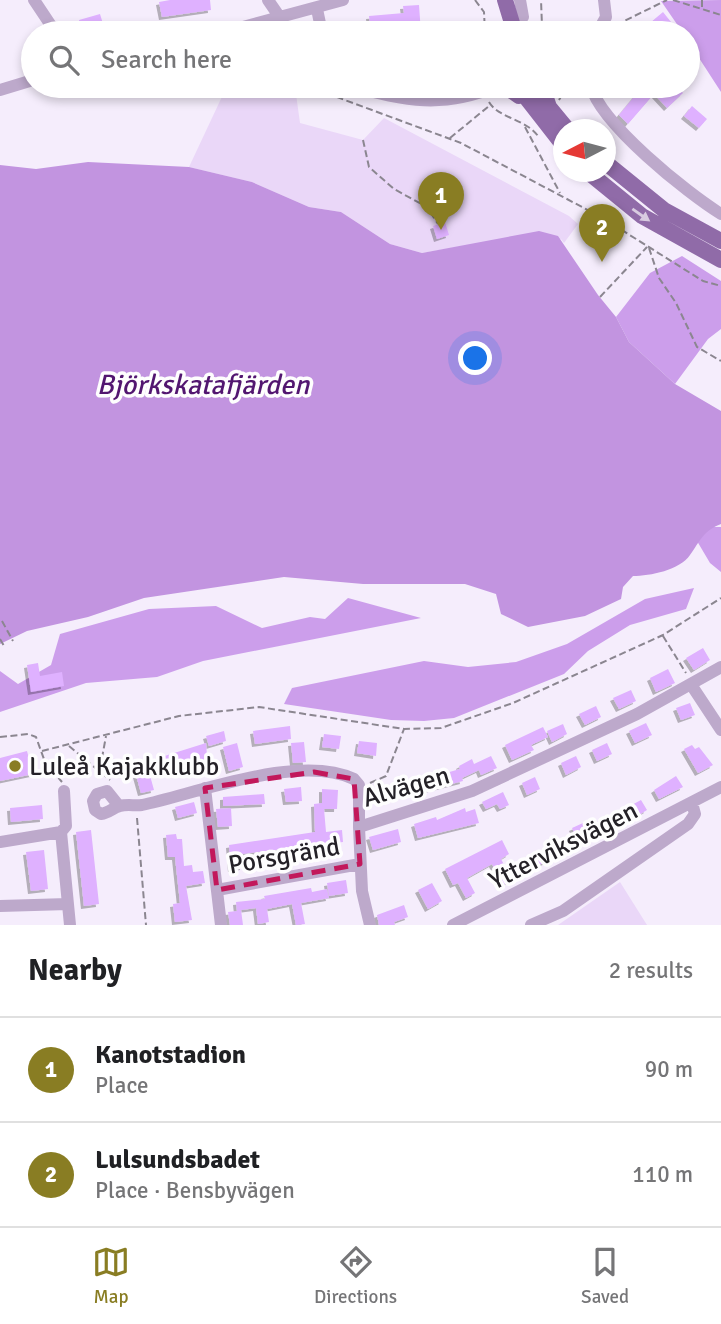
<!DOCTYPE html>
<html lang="en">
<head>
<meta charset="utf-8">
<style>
  :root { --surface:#fff; --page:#f6f6f6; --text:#202124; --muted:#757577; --line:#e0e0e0; --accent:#897d23 }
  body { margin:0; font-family:Signika,sans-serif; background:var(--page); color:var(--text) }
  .compass { position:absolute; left:553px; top:119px; width:63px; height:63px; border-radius:50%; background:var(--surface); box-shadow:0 4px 10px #0003; rotate:264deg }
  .you { position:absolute; left:476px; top:359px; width:24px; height:24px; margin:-18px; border:5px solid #fff; border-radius:50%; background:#1a73e8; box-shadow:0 0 0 10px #1a73e833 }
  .badge { display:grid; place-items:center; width:46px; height:46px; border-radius:50%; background:var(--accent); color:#fff; font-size:23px; font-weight:700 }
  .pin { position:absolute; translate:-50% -58px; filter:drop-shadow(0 2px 4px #0008) }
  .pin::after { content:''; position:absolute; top:37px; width:24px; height:21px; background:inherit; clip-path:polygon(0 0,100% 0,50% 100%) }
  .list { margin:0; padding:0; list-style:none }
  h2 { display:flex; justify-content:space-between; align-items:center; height:91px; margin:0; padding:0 28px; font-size:30px }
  h2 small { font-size:23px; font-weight:400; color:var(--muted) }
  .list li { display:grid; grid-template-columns:46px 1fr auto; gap:21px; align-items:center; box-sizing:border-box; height:105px; padding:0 28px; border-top:2px solid var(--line) }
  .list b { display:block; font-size:26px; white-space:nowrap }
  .list p { margin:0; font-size:23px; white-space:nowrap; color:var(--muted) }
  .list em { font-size:23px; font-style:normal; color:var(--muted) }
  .icon { flex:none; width:38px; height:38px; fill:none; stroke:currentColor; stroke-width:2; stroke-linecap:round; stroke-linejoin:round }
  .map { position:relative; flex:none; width:721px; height:925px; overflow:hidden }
  .search { position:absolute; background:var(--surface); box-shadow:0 4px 10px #0003; left:21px; right:21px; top:21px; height:77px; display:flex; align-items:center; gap:18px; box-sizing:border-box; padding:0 24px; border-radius:38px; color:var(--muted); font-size:26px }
  .sheet { height:301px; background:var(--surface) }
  nav { display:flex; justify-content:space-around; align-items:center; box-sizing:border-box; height:98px; border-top:2px solid var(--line); background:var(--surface); font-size:19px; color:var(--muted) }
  nav a { display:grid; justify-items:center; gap:4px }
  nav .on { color:var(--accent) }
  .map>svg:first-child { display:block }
  .green { fill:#ead7f8 }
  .forest { fill:#cc9eeb }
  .water { fill:#c294e0 }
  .building { fill:#dfb1ff; filter:url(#shadow) }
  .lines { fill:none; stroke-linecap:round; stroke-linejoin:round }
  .path { stroke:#8b8690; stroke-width:2; stroke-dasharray:7 3.5; stroke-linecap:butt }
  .minor { stroke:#bda9cb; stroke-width:12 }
  .major { stroke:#906ba8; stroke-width:16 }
  .oneway { fill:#d8cbe0 }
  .marked { fill:none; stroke:#c2185b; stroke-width:5; stroke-dasharray:14 9; stroke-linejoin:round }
  .poi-dot { fill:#897d23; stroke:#fefefe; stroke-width:2.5 }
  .labels { text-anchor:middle; stroke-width:7; stroke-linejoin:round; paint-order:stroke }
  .poi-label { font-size:26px; fill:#242127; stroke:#fefefe; text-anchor:start }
  .street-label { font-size:26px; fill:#242127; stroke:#fefefe }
  .water-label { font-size:28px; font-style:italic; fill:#521670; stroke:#fefefe }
</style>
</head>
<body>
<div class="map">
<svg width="721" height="925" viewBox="0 0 721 925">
  <defs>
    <filter id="shadow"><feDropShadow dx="-3" dy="3" stdDeviation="0" flood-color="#0004"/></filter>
  </defs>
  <rect width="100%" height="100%" fill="#f5edfc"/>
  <!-- green -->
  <path class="green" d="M 227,86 L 261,86 L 296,94 L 300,123 L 363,140 L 384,118 L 569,216 L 578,224 L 564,243 L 561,239 L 486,242 L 422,253 L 390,244 L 341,212 L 309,207 L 252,182 L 189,167 Z
    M 620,882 L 647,925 L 558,925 Z"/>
  <!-- forest -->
  <path class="forest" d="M 721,0 L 721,92 L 688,41 L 688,33 L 683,33 L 661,1 Z
    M 682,256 L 721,281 L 721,329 L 708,339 L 675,384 L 629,342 L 616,317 L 650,273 Z
    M 711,527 L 721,527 L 721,572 L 710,563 L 697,541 Z
    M 694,588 L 686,609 L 630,625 L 588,651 L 564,674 L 454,718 L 424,721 L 391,720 L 284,704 L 292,688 L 424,661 L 468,667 L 516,662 L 567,644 L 645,599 Z
    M 348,598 L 421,618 L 203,661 L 157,677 L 86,683 L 0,712 L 0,671 L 18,684 L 51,665 L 60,634 L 149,609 L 216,606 L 262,628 L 310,617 L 325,619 Z"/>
  <!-- water -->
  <path class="water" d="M 88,162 L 189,167 L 252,182 L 309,207 L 341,212 L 390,244 L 422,253 L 539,231 L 558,236 L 598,295 L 616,317 L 629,342 L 675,384 L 721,411 L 721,524 C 704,530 700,541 690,555 C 680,570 650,576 633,576 L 623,587 L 621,599 L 585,616 L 528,627 L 501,614 L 496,594 L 465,584 L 363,584 L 284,577 L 144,598 L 88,617 L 27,631 L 0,644 L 0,165 L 36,169 Z"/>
  <!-- building -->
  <path class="building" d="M 170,0 L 210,0 L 211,10 L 162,17 L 159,2 Z
    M 419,5 L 421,33 L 371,33 L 369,16 L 404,13 L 403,6 Z
    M 663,12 L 671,22 L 658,33 L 650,23 Z
    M 100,14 L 104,27 L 74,33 L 72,27 L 80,25 L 79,20 Z
    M 663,86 L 677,86 L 683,93 L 667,108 L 654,94 Z
    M 642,87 L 654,94 L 628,124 L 619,115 Z
    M 692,106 L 707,119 L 699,128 L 684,116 Z
    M 445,222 L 449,235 L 437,239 L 433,226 Z
    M 703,648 L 710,660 L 694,670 L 686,658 Z
    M 38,663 L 40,676 L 62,672 L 64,686 L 31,692 L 27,665 Z
    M 668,669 L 675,683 L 656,692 L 650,678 Z
    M 631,690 L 636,701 L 619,709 L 613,698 Z
    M 690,703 L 695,715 L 681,720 L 676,708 Z
    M 596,706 L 601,717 L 585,725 L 579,714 Z
    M 646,723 L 652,735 L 635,743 L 629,731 Z
    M 563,724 L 567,734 L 552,742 L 547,731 Z
    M 290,726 L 291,739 L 255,744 L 253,731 Z
    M 543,727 L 548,737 L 531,745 L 534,750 L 512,760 L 505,745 Z
    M 224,731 L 226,741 L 209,746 L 206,736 Z
    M 324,734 L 341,736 L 339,749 L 322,747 Z
    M 359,741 L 377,743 L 376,756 L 357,753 Z
    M 304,742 L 306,762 L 293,763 L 291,743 Z
    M 206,743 L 208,768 L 200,770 L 197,758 L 149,772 L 154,790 L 141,793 L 136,775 L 142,774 L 139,764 Z
    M 237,743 L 243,767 L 229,771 L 223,747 Z
    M 607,743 L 612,754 L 597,761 L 592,750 Z
    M 692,745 L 695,749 L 699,747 L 713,765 L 698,773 L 684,749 Z
    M 27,751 L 33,774 L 0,781 L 0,758 Z
    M 491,756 L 497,768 L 481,775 L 479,770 L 462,778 L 463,781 L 424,791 L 426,795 L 418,797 L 414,782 L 460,769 L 459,766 L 472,759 L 474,764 Z
    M 576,756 L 581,767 L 566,775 L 561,763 Z
    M 676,776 L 683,787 L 659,799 L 654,790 Z
    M 535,777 L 540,789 L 527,795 L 522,783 Z
    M 301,787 L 302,801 L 286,802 L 284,789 Z
    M 322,789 L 338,790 L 337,809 L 324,809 L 326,832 L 342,830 L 343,842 L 242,854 L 243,867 L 231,869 L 229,845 L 315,832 L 314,804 L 322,803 Z
    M 503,792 L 509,805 L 500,809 L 497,804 L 486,809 L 482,802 Z
    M 264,794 L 265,804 L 223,806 L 223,797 Z
    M 641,800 L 647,810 L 634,818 L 628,807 Z
    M 194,802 L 197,813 L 178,818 L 175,807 Z
    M 42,805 L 43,819 L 11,822 L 10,808 Z
    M 231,808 L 232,826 L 218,827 L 216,809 Z
    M 465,808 L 466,812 L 475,809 L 479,823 L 418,838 L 414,824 L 436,817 L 437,820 Z
    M 607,816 L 613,827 L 578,842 L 579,845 L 564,853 L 558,843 L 575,834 L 572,828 L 583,823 L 586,827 Z
    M 398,829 L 401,842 L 373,850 L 369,837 Z
    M 91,830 L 99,904 L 84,906 L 76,832 Z
    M 176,834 L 177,839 L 182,839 L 184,866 L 192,865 L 193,872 L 203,871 L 205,883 L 186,886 L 192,920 L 175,922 L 173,904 L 180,903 L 175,857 L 168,857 L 166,835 Z
    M 502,840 L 509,854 L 501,859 L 512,880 L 503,885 L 492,864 L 467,878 L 475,893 L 466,898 L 458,883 L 453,885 L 445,869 Z
    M 44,850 L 48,889 L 31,891 L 26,852 Z
    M 542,850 L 548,861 L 526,870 L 522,861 Z
    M 346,880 L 348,893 L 329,896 L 327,883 Z
    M 432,883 L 442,901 L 428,909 L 418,890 Z
    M 311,888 L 312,892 L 327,889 L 329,898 L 301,903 L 305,924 L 296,925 L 292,904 L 267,909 L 269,922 L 258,924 L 256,908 L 241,910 L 243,925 L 230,925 L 228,912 L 237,911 L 236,902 L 265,899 L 264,896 Z
    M 404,905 L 408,917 L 394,922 L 395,925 L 379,925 L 377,915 Z"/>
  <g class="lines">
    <!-- path -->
    <path class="path" d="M 475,0 L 484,12 L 485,33
      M 673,0 L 721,15
      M 702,0 L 702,8
      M 299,24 L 299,33
      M 616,25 L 667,0
      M 531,26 L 533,33
      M 527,31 L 542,26 L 541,0
      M 307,86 L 461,143 L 601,217 L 703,281 L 721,286
      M 559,100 L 567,86
      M 489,102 C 498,118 526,119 538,136
      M 525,127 L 560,193
      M 450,138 L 489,106
      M 363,140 L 369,167 L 394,189 L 427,207 L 438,224
      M 649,248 L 659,278 L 676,303 L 697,347 L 721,361
      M 600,297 L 647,247
      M 2,621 L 13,641
      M 663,636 L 686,673
      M 0,639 L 4,646
      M 0,737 L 28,734 L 36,737 L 45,762 L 62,782
      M 69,746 L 110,780
      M 42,751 L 179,716 L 259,707 L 404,729 L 441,728 L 513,703 L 663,635 L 721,598
      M 100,769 L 106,736
      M 370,783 L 386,776 L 404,729
      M 137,818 L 146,925"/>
    <!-- minor -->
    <path class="minor" d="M 34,0 L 56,33
      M 268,0 L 281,19
      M 317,9 L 322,33
      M 513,29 L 523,17 L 520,0
      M 221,33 L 343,0
      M 597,33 L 606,17 L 604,0
      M 350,86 C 407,101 442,109 498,86
      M 591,86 C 600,123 687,193 721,214
      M 0,90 L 33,80
      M 692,686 L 721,730
      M 205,788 L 221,925
      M 64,791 L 66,826 L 61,832 L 70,925
      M 119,806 L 107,791 L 97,794 L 93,801 L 95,810 L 101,814 C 109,813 114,807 120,806 C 127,804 135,806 142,805 C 198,793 300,753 354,779 L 359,785 L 359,827 L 472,791 L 637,714 L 721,667
      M 359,827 L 362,891 L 370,925
      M 0,842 L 61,832
      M 217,890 L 360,864
      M 0,906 L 68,904
      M 453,925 L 721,787
      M 531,925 L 563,911 L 688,824 L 695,814 L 692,803"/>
    <!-- major -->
    <path class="major" d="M 505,0 L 515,33
      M 505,86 L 519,96 L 535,93
      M 542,86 L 549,107 L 568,130
      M 525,96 L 564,146
      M 606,163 L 664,210 L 721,241
      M 588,172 L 642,216 L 721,260"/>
  </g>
  <!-- one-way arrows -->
  <defs><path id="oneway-solid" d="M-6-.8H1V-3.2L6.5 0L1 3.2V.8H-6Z" transform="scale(1.75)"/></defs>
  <use class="oneway" href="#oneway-solid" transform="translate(641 215) rotate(35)"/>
  <!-- marked area -->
  <path class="marked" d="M 314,772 L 354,779 L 360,864 L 217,890 L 205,788 Z"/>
  <!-- markers -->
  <circle class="poi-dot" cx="15" cy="766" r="7"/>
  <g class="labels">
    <!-- poi labels -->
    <g class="poi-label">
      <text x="29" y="775">Luleå Kajakklubb</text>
    </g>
    <!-- street labels -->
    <g class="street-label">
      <text transform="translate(406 786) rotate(-16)" y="9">Alvägen</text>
      <text transform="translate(563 845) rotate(-27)" y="9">Ytterviksvägen</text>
      <text transform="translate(284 855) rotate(-10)" y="9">Porsgränd</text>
    </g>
    <!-- water labels -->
    <g class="water-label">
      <text x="203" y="394">Björkskatafjärden</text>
    </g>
  </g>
</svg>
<svg class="compass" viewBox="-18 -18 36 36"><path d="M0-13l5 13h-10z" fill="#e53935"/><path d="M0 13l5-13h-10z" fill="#757577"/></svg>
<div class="you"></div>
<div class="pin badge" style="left:441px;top:230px">1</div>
<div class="pin badge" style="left:602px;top:262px">2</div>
<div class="search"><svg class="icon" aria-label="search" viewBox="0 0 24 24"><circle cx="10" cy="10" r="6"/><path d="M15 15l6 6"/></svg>Search here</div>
</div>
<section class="sheet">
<h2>Nearby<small>2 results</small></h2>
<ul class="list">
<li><span class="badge">1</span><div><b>Kanotstadion</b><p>Place</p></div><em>90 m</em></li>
<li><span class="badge">2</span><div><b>Lulsundsbadet</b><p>Place · Bensbyvägen</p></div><em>110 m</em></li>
</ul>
</section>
<nav>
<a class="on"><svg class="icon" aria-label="map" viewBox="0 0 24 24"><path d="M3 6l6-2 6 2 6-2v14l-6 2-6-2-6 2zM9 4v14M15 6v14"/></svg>Map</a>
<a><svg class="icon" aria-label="directions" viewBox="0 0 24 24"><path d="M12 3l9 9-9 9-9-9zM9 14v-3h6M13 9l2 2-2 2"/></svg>Directions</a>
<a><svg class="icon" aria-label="saved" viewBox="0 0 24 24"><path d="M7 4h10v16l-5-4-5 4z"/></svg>Saved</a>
</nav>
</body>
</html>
